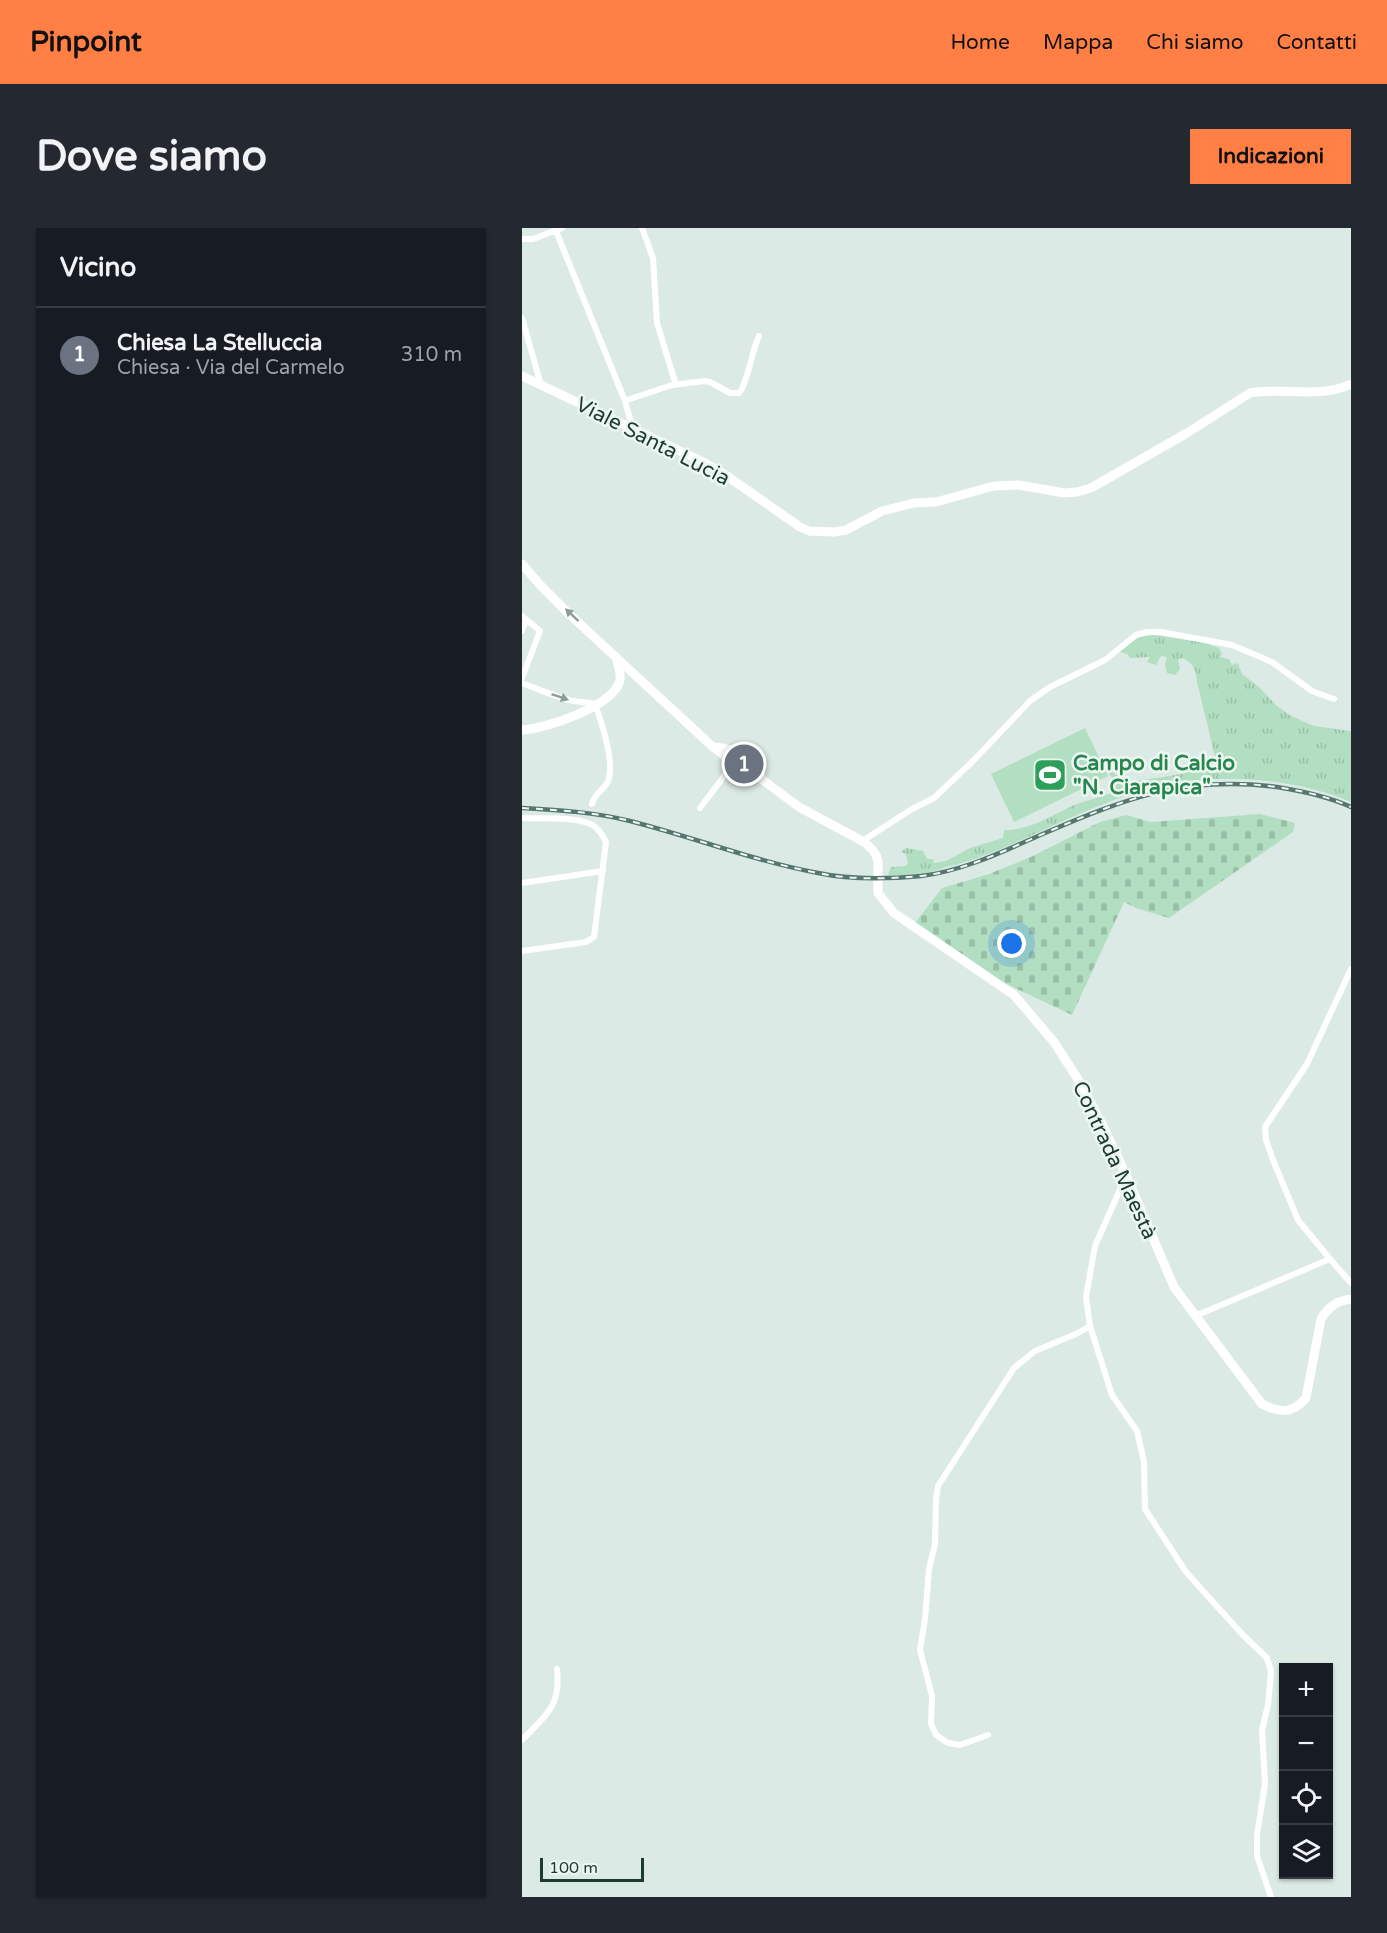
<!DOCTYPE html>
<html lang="it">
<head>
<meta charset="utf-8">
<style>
  :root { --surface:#171b24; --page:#242831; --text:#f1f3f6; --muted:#9ea1a6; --line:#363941; --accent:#ff7f45 }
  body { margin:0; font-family:"Varela Round",sans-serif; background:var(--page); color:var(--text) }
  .controls { position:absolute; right:18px; bottom:18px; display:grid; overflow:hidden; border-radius:0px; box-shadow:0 2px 4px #0004 }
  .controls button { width:54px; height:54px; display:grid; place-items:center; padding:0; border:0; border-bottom:2px solid var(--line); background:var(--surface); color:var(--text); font:30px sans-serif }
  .scale { position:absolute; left:18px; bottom:15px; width:104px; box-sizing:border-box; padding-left:6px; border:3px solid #1d3a34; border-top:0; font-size:16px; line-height:21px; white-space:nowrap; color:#1d3a34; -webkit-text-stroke:4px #ecf7f2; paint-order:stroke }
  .you { position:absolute; left:490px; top:716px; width:21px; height:21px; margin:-15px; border:4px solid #fff; border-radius:50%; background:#1a73e8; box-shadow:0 0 0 9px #1a73e833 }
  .badge { display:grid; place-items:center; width:39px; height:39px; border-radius:50%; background:var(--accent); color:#fff; font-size:20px; font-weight:700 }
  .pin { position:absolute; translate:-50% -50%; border:3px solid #fff; box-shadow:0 2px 6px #0006 }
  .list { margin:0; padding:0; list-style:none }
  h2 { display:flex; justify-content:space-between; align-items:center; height:78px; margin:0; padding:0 24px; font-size:26px }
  h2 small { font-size:20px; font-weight:400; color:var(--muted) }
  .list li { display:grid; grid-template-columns:39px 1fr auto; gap:18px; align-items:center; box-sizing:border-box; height:96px; padding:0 24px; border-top:2px solid var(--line) }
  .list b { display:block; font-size:22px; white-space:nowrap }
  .list p { margin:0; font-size:20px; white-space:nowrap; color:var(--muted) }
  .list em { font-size:20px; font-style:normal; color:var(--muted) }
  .icon { flex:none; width:33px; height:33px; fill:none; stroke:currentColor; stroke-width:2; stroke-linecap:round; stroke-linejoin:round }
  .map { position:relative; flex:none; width:829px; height:1669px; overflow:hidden; border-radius:0px }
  header { display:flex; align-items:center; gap:36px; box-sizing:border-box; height:84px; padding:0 30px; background:var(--accent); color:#111 }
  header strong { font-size:28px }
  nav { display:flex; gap:33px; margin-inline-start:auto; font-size:21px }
  .intro { display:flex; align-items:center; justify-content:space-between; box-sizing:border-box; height:144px; padding:0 36px }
  h1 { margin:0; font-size:42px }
  .button { padding:15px 27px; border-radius:0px; background:var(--accent); color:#111; font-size:21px; font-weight:700 }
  main { display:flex; gap:36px; padding:0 36px }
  aside { flex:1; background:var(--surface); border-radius:0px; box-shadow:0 2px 4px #0004 }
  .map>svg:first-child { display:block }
  .grass { fill:url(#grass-tufts) }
  .cemetery { fill:url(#cemetery-stones) }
  .pitch { fill:#b2dec1 }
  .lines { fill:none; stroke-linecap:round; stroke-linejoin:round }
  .street { stroke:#fff; stroke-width:6 }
  .secondary { stroke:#fff; stroke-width:9 }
  .rail-casing { stroke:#567770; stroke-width:4.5 }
  .rail { stroke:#ecf7f2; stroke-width:2; stroke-dasharray:7; stroke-linecap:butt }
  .oneway { fill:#8e9c9a }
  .labels { text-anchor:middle; stroke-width:5; stroke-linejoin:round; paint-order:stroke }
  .street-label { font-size:21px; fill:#1d3a34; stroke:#ecf7f2 }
  .leisure-label { font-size:21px; font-weight:bold; fill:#27864d; stroke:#ecf7f2; text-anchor:start }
</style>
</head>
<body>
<header>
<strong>Pinpoint</strong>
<nav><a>Home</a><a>Mappa</a><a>Chi siamo</a><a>Contatti</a></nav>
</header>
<div class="intro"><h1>Dove siamo</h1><a class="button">Indicazioni</a></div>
<main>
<aside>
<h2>Vicino<small></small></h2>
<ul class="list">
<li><span class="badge" style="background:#6b7280">1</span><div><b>Chiesa La Stelluccia</b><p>Chiesa · Via del Carmelo</p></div><em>310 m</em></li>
</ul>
</aside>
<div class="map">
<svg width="829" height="1669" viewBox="0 0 829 1669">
  <defs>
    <pattern id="grass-tufts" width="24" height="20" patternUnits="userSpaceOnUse" patternTransform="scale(1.5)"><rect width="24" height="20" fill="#b2dec1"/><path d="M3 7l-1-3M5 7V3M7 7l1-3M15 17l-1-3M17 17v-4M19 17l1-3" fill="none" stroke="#99bfa6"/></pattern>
    <pattern id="cemetery-stones" width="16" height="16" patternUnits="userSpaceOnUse" patternTransform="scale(1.5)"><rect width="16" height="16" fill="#b2dec1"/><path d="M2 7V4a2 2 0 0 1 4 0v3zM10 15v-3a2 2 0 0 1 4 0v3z" fill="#99bfa6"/></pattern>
  </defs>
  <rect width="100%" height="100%" fill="#dceae5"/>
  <!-- grass -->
  <path class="grass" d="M 631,407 L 681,414 L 697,420 L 700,426 L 698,429 L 707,431 L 710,437 L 716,435 L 720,446 L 737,459 L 755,478 L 769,488 L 792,498 L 829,503 L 829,574 C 770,549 690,544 628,560 C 603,567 578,577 555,587 C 512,606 470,628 424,639 C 416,642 406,645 398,646 C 387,647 376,647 366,647 L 369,639 L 384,638 L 386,635 L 384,626 L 379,624 L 384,620 L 401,623 L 405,631 L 411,631 L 412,635 L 424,633 L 448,620 L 481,610 L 482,602 C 508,602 527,589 550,578 C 562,573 575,570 587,566 L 590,550 L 587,545 L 591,544 C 596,548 601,552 607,553 C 616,554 687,542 695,537 L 675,454 C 674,441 672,436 660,430 L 656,432 L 658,441 L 653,447 L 645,445 L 643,437 L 645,429 L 639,428 L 634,437 L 625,434 L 628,429 L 608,430 L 605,426 L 596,423 L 617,409 Z"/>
  <!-- cemetery -->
  <path class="cemetery" d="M 738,586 L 773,595 L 771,604 L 647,690 L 614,680 L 602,674 L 550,787 L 478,753 L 393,695 L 420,660 L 467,646 L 511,628 L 578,594 L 604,587 L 629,594 Z"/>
  <!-- pitch -->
  <path class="pitch" d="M 563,500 L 586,548 L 492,594 L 469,546 Z"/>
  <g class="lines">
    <!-- street -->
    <path class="street" d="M 120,0 L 131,30 L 135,95 L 154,157
      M 34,3 L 103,173
      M 0,11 L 11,11 L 40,0
      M 0,90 L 19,157
      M 111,201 L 103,173 L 108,171 L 150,157 L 183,153 L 188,154 L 208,165 L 217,165 C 225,157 230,122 237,108
      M 0,388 L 18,403 L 0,450
      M 0,403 L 4,392
      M 0,455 C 16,461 31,468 47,472 C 57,475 67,473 76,477
      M 70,576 C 72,566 82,562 86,553 C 93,536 80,496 74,479
      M 178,580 L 212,535
      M 0,590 C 18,591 57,588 72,598 C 78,602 81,608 84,614 L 72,709 L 64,714 L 0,723
      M 342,614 L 345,610 L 390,581 L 412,570 L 451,533 L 508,473 L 528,459 L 583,432 L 614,407 L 625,404 L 639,404 L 710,417 L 750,434 L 790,463 L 812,471
      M 0,655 L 81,643
      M 829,741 L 785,836 L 743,899 L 744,912 L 751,932 L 776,992 L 808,1031 L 829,1055
      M 604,948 L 573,1018 L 564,1069 L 568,1098 L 590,1167 L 615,1203 L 622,1234 L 623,1281 L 664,1344 L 720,1406 L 745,1430 L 749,1443 L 746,1477 L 740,1502 L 743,1556 L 735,1607 L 735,1628 L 749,1669
      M 673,1088 L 808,1031
      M 466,1507 L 438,1517 L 426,1515 L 414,1507 L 409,1496 L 410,1468 L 398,1422 L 403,1391 L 407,1341 L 413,1316 L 414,1271 L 416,1258 L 492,1140 L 513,1123 L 554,1106 L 568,1098
      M 0,1512 C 24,1487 39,1479 35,1441"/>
    <!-- secondary -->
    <path class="secondary" d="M 0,148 L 181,234 L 205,248 L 278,299 L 287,303 L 312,304 L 324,302 L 360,283 L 392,275 L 414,274 L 472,258 L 497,257 L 542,265 L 555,264 L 569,260 L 665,205 L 728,165 C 763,159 797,171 829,156
      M 0,336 L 19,358 L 46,385 L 191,519 L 212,535 L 242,553 L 277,579 L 342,614 C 349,620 354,624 356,633 L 356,665 L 372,685 L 492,767 L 532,814 L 559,856 L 580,896 L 604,947 L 652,1059 L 740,1176 C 758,1185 770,1186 784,1170 L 799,1091 C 807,1078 815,1073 829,1071
      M 0,502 C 23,501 93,478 98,452 C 99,445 96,436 94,429
      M 193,519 C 222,523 221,529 239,549"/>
    <defs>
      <path id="rail" d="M 0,580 C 36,582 72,584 108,593 C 171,609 232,633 296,645 C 329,652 365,651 399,648 C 442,643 484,622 523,605 C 604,570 665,547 755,559 C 780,563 805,568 829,579"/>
    </defs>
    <!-- rail casing -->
    <use href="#rail" class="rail-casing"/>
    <!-- rail -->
    <use href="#rail" class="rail"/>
  </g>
  <!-- one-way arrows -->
  <defs><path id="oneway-solid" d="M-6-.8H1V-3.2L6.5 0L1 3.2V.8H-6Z" transform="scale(1.5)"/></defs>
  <g class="oneway">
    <use href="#oneway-solid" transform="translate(50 387) rotate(-137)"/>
    <use href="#oneway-solid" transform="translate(38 469) rotate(19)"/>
  </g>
  <!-- icons -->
  <defs>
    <symbol id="stadium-square" viewBox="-11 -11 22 22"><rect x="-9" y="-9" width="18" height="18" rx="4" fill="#2e9e5b" stroke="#ecf7f2"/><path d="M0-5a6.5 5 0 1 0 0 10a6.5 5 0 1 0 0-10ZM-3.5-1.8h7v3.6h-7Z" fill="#fff"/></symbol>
  </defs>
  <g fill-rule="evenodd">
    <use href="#stadium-square" x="509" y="528" width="38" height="38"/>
  </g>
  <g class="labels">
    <!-- street labels -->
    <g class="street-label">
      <text transform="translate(131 213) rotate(27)" y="7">Viale Santa Lucia</text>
      <text transform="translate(593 932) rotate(65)" y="7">Contrada Maestà</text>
    </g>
    <!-- leisure labels -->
    <g class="leisure-label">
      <text x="551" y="542">Campo di Calcio<tspan x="551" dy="24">"N. Ciarapica"</tspan></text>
    </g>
  </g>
</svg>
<div class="controls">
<button>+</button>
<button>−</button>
<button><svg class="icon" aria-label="locate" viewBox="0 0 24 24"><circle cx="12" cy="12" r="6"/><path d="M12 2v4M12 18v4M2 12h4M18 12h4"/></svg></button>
<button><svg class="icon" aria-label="layers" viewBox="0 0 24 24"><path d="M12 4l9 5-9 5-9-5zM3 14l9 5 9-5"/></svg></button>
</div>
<div class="scale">100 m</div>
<div class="you"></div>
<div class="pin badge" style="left:222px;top:536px;background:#6b7280">1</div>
</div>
</main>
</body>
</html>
